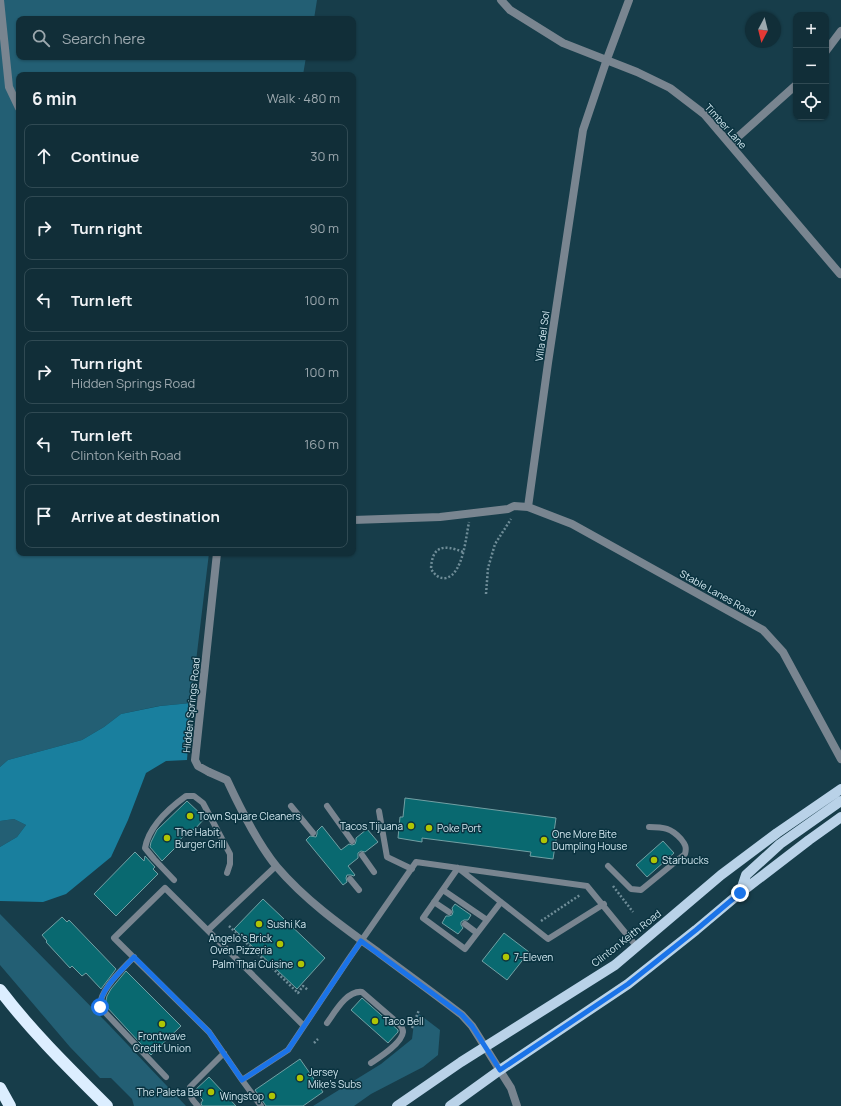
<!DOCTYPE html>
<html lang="en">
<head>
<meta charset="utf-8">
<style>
  :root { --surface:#112e38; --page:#1e3a43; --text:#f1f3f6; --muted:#9ca8ae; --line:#304a53 }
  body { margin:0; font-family:Manrope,sans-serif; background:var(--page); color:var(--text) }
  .controls { position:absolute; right:12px; top:12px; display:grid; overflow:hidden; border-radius:8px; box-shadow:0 1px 3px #0004 }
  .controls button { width:36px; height:36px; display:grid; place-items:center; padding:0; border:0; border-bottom:1px solid var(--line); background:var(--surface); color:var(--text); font:20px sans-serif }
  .compass { position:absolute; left:745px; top:12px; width:36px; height:36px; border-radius:50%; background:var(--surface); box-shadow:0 1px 3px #0004; rotate:187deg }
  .stop { position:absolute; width:12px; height:12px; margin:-9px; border:3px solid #1a73e8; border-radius:50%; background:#fff }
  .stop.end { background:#1a73e8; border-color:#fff; box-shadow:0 1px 4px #0008 }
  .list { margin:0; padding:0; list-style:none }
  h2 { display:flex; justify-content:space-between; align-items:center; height:52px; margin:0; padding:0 16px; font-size:17px }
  h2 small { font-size:13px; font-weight:400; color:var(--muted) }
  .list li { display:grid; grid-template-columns:26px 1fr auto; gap:12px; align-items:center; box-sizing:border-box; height:64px; margin:0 8px 8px; padding:0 8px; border:1px solid var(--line); border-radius:8px }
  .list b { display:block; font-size:15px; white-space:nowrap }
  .list p { margin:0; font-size:13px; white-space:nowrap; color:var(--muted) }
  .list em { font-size:13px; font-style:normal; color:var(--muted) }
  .icon { flex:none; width:22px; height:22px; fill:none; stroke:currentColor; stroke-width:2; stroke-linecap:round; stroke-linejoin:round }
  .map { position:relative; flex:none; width:841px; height:1106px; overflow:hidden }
  .search { position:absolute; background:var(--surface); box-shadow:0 1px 3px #0004; left:16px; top:16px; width:340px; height:44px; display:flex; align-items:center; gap:10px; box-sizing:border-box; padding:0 14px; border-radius:8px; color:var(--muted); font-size:15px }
  .panel { position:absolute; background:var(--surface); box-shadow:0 1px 3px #0004; left:16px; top:72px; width:340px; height:484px; border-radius:8px }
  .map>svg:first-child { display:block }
  .green { fill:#235f74 }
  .forest { fill:#197f9e }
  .building { fill:#096970; stroke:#72a0a4 }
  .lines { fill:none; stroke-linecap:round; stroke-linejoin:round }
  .path { stroke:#6f8d98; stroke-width:2.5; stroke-dasharray:2 2; stroke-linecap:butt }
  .service { stroke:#798590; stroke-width:6 }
  .minor { stroke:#798590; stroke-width:8 }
  .tertiary { stroke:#798590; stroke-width:8 }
  .primary { stroke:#b9d2e8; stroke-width:10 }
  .motorway { stroke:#dceeff; stroke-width:12 }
  .route { stroke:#1a73e8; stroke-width:5 }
  .poi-dot { fill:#afc504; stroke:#0a3340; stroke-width:1.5 }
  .labels { text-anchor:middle; stroke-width:3; stroke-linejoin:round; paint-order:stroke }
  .street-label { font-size:10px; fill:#d3e8f0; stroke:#0a3340 }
  .poi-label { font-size:10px; fill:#d3e8f0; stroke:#0a3340; text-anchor:start }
</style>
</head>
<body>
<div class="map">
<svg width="841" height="1106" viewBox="0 0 841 1106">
  <rect width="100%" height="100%" fill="#173d4a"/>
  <!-- green -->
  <path class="green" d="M 0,0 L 317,0 L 314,19 L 19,19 L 19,57 L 306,57 L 303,75 L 19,75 L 19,553 L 209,553 L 191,703 L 159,706 L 121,714 L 104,727 L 82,740 L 8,760 L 0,767 Z
    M 14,819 L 26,825 L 17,837 L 0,847 L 0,821 Z
    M 0,914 L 109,1025 L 186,1106 L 134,1106 L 132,1099 L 111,1078 L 100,1078 L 70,1047 L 0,965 Z
    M 419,1014 L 440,1030 L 438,1055 L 423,1067 L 371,1094 L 354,1106 L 313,1106 L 381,1064 L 412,1039 L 414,1023 Z"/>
  <!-- forest -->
  <path class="forest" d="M 191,703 L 187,760 L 166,761 L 146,773 L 128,820 L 111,857 L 66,894 L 43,902 L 0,901 L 0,847 L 17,837 L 26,825 L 14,819 L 0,821 L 0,767 L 8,760 L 82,740 L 104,727 L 121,714 L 160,706 Z"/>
  <!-- building -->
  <path class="building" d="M 405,798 L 556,818 L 554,832 L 557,833 L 553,859 L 530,856 L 531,852 L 422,838 L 422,842 L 398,838 L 400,817 L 403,817 Z
    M 187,801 L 205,818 L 194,830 L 192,829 L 175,844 L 177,846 L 162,861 L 150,847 L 151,842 L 157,830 Z
    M 322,826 L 341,850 L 349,844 L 352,845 L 355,844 L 356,841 L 356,838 L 367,829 L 378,842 L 365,852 L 361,851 L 358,853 L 358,858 L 348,866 L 355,875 L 354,876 L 351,875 L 347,875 L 346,878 L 347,882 L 343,885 L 306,840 L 310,836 L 316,837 L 317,834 L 317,831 Z
    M 663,841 L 674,853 L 647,877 L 636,865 Z
    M 135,852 L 144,861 L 145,856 L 155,867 L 153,869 L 158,874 L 116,916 L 94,894 Z
    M 263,899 L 325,958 L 297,989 L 234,929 Z
    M 455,904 L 471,915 L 468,920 L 464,920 L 461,922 L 461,925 L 463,928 L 458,934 L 442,923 L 446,916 L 449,916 L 452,915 L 453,912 L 452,908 Z
    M 62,917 L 67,922 L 69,920 L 116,969 L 101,989 L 86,973 L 82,976 L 72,966 L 70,968 L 46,942 L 47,941 L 42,935 Z
    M 504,933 L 529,952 L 507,980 L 482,961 Z
    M 126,971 L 181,1026 L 151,1055 L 105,1005 L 107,996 L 111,989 Z
    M 362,998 L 398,1030 L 398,1032 L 388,1043 L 351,1010 Z
    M 300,1059 L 323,1092 L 303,1106 L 266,1106 L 255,1090 Z
    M 209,1077 L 236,1106 L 202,1106 L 201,1103 L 203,1100 L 194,1091 Z"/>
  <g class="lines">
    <!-- path -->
    <path class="path" d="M 463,552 C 443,544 432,546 431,569 C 435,575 439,579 446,578 C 463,574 466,537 469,522
      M 486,594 L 488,568 L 495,544 L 511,519
      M 613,886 L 633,912
      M 541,921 L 580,895
      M 229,926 L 298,993 L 303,986 L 308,990
      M 412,1028 L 419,1010
      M 314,1043 L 318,1039"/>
    <!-- service -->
    <path class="service" d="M 291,806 L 313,833
      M 327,806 L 352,841
      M 379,811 L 387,857 L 412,869
      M 362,855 L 374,872
      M 608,866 L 631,889 L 641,890 L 685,854 C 687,847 685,844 681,839 C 671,828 664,827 649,827
      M 350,879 L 359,890
      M 174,880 L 154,859 L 145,848 C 149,826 168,809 186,796 L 194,796 L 203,803 L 230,854 L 230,864 L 227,873
      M 443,890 L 487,920
      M 434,902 L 449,912
      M 501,902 L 458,868 L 423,918 L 465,949 L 501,902 L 548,939 L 604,904
      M 465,924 L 477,933
      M 208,930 L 276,866
      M 134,957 C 123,969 99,990 100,1007 L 166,1077
      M 327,1023 C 335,1012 347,990 362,992 L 399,1024 C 401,1026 403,1029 403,1032 C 402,1043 380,1057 371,1063
      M 304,1026 L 165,888 L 114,938 L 209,1032 L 242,1080 L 288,1050 L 348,960 L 416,862 L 587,886 L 637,947
      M 242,1080 L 261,1106
      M 198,1106 C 192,1100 189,1096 190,1087 L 224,1053"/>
    <!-- minor -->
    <path class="minor" d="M 0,0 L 9,87 L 19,108
      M 501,0 L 510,10 L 563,43 L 637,72 L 670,88 L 704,114 L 840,274 L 841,273
      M 826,51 L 841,31
      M 730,144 L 796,85
      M 528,507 L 548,363 L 583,130 L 607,59 L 629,0
      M 353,520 L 440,517 L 508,509 L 514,506 L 528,507 L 572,524 L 763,630 L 783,652 L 841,759
      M 209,772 L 198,766 L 195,760 L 217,553"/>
    <!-- tertiary -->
    <path class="tertiary" d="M 209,772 L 227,780 C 240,808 257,843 277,867 C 306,901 343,927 379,953 C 407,974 435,994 462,1015 L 472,1026 L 511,1088 L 517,1106"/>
    <!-- primary -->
    <path class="primary" d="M 740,893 L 746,875 L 780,844 L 841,801
      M 397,1106 L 461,1062 L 615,965 L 721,875 L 777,833 L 841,789
      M 450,1106 L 500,1070 L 628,984 L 696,930 L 740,893 L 809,840 L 841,817"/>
    <!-- motorway -->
    <path class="motorway" d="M 0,990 C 32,1032 70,1069 107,1106
      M 0,1088 L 10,1106"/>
  </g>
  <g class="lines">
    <!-- route -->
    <path class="route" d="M 100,1007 C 99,990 123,969 134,957 L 209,1032 L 242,1080 L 288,1050 L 361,941 L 462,1015 L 472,1026 L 500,1070 L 628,984 L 696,930 L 740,893"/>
  </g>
  <!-- markers -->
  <g class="poi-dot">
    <circle cx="190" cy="816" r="4"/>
    <circle cx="411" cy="826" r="4"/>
    <circle cx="429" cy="828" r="4"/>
    <circle cx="167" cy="838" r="4"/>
    <circle cx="544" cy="840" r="4"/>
    <circle cx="654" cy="860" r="4"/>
    <circle cx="259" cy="924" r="4"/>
    <circle cx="280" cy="944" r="4"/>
    <circle cx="506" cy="957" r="4"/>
    <circle cx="301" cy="964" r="4"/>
    <circle cx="375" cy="1021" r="4"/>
    <circle cx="162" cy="1024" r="4"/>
    <circle cx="300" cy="1078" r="4"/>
    <circle cx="211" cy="1092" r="4"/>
    <circle cx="272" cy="1096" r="4"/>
  </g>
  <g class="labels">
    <!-- street labels -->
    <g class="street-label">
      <text transform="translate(726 126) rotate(48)" y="4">Timber Lane</text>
      <text transform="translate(542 336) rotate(-82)" y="4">Villa del Sol</text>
      <text transform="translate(718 593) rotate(29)" y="4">Stable Lanes Road</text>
      <text transform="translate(191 705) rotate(-84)" y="4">Hidden Springs Road</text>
      <text transform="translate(626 938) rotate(-38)" y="4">Clinton Keith Road</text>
    </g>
    <!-- poi labels -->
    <g class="poi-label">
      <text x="198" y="820">Town Square Cleaners</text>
      <text x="403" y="830" text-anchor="end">Tacos Tijuana</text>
      <text x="437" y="832">Poke Port</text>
      <text x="175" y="836">The Habit<tspan x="175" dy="12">Burger Grill</tspan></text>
      <text x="552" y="838">One More Bite<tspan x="552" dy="12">Dumpling House</tspan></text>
      <text x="662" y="864">Starbucks</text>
      <text x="267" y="928">Sushi Ka</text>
      <text x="272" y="942" text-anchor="end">Angelo's Brick<tspan x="272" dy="12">Oven Pizzeria</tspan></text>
      <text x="514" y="961">7-Eleven</text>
      <text x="293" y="968" text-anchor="end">Palm Thai Cuisine</text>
      <text x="383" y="1025">Taco Bell</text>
      <text x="162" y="1040" text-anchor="middle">Frontwave<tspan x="162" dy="12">Credit Union</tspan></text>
      <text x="308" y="1076">Jersey<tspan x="308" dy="12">Mike's Subs</tspan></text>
      <text x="203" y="1096" text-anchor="end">The Paleta Bar</text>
      <text x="264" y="1100" text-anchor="end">Wingstop</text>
    </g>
  </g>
</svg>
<div class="controls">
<button>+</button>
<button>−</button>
<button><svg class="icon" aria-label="locate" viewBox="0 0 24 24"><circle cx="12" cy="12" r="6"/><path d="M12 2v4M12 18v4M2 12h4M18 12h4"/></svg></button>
</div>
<svg class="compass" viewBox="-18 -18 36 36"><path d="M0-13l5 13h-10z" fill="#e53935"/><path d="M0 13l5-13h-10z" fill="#9ca8ae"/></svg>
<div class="stop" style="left:100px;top:1007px"></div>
<div class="stop end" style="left:740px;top:893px"></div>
<div class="search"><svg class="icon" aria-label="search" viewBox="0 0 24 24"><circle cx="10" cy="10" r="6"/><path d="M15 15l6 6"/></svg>Search here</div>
<section class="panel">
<h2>6 min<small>Walk · 480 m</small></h2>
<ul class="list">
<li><svg class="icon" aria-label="ahead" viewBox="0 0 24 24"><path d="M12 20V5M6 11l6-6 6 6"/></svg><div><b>Continue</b></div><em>30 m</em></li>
<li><svg class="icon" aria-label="right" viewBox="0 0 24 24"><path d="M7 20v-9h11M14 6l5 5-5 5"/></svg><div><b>Turn right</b></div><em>90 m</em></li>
<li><svg class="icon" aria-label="left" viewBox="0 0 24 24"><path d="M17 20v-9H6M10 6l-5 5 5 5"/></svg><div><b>Turn left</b></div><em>100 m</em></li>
<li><svg class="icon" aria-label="right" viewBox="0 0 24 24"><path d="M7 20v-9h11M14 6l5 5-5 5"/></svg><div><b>Turn right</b><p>Hidden Springs Road</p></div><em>100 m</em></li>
<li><svg class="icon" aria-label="left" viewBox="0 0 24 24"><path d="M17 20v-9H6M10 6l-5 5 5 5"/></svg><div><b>Turn left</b><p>Clinton Keith Road</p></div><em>160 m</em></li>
<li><svg class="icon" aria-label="arrive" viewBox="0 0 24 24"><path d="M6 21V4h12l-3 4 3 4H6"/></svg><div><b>Arrive at destination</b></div></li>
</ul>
</section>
</div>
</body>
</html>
